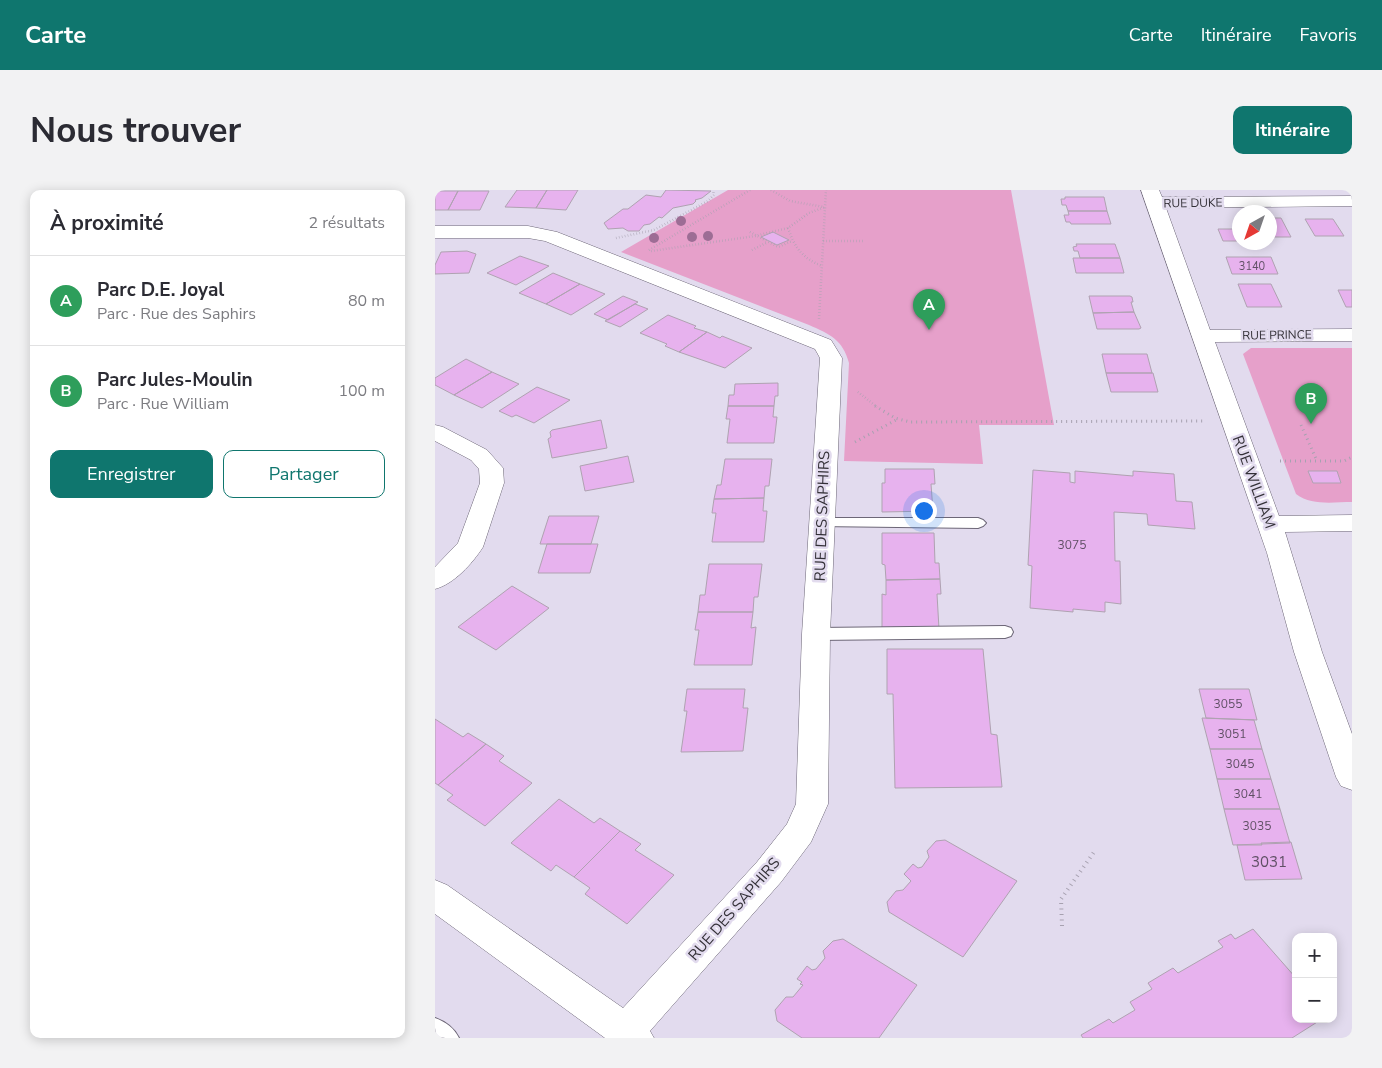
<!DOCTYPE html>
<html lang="fr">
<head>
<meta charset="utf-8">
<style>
  :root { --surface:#fff; --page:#f2f2f3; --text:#2b2b33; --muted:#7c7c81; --line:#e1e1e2; --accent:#0f766e }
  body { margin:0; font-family:"Nunito Sans",sans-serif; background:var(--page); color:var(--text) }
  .controls { position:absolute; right:15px; bottom:15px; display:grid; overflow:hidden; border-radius:10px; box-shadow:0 2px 12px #0003 }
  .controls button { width:45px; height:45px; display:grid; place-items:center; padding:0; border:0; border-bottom:1px solid var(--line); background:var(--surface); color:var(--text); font:25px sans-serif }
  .compass { position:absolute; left:797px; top:15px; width:45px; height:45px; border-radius:50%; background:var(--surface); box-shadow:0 2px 12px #0003; rotate:220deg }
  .you { position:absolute; left:488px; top:320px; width:18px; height:18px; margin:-12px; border:4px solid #fff; border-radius:50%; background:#1a73e8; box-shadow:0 0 0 8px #1a73e833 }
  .badge { display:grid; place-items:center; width:32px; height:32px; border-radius:50%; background:var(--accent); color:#fff; font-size:16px; font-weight:700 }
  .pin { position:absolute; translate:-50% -41px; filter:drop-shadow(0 1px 2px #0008) }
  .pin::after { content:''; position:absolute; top:26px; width:18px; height:15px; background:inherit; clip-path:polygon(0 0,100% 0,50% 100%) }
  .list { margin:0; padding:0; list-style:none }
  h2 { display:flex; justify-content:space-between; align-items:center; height:65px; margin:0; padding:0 20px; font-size:21px }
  h2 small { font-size:16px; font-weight:400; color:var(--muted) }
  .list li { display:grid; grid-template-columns:32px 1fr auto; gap:15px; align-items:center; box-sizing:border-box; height:90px; padding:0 20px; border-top:1px solid var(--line) }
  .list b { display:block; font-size:19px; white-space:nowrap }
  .list p { margin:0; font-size:16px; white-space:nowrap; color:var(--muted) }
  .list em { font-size:16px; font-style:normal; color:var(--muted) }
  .actions { display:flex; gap:10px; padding:15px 20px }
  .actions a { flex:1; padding:11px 0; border:1px solid var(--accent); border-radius:10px; text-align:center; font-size:18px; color:var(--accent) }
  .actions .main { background:var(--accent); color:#fff }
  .map { position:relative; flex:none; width:917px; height:848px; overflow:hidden; border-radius:10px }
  header { display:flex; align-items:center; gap:30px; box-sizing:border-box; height:70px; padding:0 25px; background:var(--accent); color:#fff }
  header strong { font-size:24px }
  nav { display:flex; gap:28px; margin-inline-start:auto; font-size:18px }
  .intro { display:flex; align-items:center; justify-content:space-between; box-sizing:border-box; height:120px; padding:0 30px }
  h1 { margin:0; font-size:35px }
  .button { padding:12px 22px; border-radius:10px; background:var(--accent); color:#fff; font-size:18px; font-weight:700 }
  main { display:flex; gap:30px; padding:0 30px }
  aside { flex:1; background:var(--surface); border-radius:10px; box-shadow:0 2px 12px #0003 }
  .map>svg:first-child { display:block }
  .green { fill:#e6a0ca }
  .building { fill:#e7b2ee; stroke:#afa2b1 }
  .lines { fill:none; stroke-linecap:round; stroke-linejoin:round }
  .service-casing { stroke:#6d6777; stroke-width:2 }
  .minor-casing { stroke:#6d6777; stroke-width:1 }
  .path-far2 { stroke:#a7a1b0; stroke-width:2.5; stroke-dasharray:0.5 2.5; stroke-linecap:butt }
  .path-far1 { stroke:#a7a1b0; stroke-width:3; stroke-dasharray:1 4; stroke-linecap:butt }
  .path { stroke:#a7a1b0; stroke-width:4; stroke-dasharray:1 4.5; stroke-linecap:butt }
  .service { fill:#fff; fill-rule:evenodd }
  .minor { fill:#fff; fill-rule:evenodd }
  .tree { fill:#9d6d95 }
  .labels { text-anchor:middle; stroke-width:5; stroke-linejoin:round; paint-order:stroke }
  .far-number-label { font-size:11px; fill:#605065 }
  .far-street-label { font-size:12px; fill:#333037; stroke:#e2dbee }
  .number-label { font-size:12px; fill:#605065 }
  .street-label { font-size:15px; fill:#333037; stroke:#e2dbee }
  .near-number-label { font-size:15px; fill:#605065 }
</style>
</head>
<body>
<header>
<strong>Carte</strong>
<nav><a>Carte</a><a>Itinéraire</a><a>Favoris</a></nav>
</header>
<div class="intro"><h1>Nous trouver</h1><a class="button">Itinéraire</a></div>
<main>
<aside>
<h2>À proximité<small>2 résultats</small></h2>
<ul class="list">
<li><span class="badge" style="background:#2e9e5b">A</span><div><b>Parc D.E. Joyal</b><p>Parc · Rue des Saphirs</p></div><em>80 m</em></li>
<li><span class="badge" style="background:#2e9e5b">B</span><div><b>Parc Jules-Moulin</b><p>Parc · Rue William</p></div><em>100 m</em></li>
</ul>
<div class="actions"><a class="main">Enregistrer</a><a>Partager</a></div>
</aside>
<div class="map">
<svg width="917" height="848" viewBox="0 0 917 848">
  <rect width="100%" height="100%" fill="#e2dbee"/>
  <!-- green -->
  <path class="green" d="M 293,0 L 576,0 L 619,235 L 544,235 L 548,274 L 409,271 L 414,173 C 408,150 395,144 374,135 L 186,62 Z
    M 816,158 L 917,158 L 917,312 C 898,312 877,316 861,304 L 808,164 Z"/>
  <!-- building -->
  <path class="building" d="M 82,0 L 112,0 L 101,18 L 70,17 Z
    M 112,0 L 143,0 L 131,20 L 101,18 Z
    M 231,0 L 276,1 L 267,8 L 260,10 L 261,11 L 258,14 L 238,18 L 227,28 L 224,27 L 215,34 L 209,35 L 204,41 L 193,41 L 188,38 L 173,39 L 169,33 L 188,19 L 193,19 L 211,5 L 226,7 Z
    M 0,1 L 23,1 L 13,20 L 0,20 Z
    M 23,1 L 54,1 L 45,20 L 13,20 Z
    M 630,7 L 669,7 L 672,21 L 633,21 L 631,15 L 627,15 L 626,9 L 630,9 Z
    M 633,21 L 672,21 L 676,34 L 636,34 L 635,32 L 631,32 L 629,25 L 634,25 Z
    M 834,28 L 846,28 L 856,47 L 834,47 Z
    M 870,29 L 898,29 L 909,46 L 880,46 Z
    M 783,39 L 804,39 L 804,51 L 788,51 Z
    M 338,42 L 354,50 L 342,55 L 326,47 Z
    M 641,54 L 680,54 L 685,68 L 645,68 L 643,61 L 639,61 L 638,57 L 642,56 Z
    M 32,61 L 41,64 L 34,83 L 0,84 L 0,75 L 6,62 Z
    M 85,66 L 114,76 L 81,95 L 52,83 Z
    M 791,67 L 836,67 L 843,84 L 797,84 Z
    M 638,68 L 685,68 L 689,83 L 641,83 Z
    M 118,83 L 145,94 L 111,114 L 84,103 Z
    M 145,94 L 170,104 L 136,125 L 111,114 Z
    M 803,94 L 836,94 L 847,117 L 812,117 Z
    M 903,100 L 917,100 L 917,117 L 911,117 Z
    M 188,106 L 203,112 L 173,130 L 159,124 Z
    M 654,106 L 695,106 L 697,107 L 698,112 L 696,112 L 699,122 L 658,123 Z
    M 200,114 L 213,119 L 185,137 L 170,131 Z
    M 699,122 L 706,138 L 704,139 L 662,139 L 658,123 Z
    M 233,125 L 261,136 L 259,138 L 272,142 L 244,162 L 230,156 L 232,154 L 205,143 Z
    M 272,142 L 285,148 L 287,146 L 317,158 L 290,178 L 244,162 Z
    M 667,164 L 712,164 L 717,183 L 671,183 Z
    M 31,169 L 57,182 L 19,205 L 0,195 L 0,188 Z
    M 57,182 L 84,194 L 47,218 L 19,205 Z
    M 671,183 L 718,183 L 723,202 L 676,202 Z
    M 343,193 L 343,206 L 340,206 L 339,216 L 293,216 L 294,205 L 299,205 L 300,194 Z
    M 102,197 L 135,210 L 99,233 L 81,225 L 77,227 L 64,221 Z
    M 293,216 L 339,216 L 338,227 L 342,227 L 339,253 L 292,253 L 295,229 L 291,229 Z
    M 166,230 L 172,258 L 117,268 L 113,249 L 116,247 L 115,242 L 117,240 Z
    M 193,266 L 199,292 L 150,301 L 145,276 Z
    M 290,269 L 337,269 L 334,296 L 330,296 L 329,308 L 279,309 L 282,295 L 286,295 Z
    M 450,279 L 499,279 L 500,294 L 496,294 L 498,321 L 447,322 L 447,293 L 450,293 Z
    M 598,280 L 635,283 L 635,292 L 640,293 L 640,281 L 698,286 L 698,281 L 739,284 L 741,311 L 757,312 L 760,339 L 713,335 L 712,324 L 679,322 L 680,371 L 685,371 L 686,414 L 670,412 L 670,422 L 638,419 L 638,422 L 595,418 L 597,376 L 593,375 Z
    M 873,281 L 902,281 L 906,293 L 878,293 Z
    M 329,308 L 328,321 L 332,321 L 329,352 L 277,352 L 281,323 L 277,323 L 279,309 Z
    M 114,326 L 164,326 L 156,354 L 105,354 Z
    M 447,343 L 499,343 L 500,373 L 504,373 L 505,389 L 451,390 L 450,375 L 447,374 Z
    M 112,354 L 163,354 L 155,383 L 103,383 Z
    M 274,374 L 327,374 L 323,407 L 319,407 L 318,422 L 263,422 L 265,405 L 270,405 Z
    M 505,389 L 506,404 L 502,404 L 504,439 L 447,439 L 447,404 L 451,405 L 451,390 Z
    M 77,396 L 114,418 L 61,460 L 23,437 Z
    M 263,422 L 318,422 L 316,438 L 321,437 L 317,475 L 259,475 L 264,440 L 260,440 Z
    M 452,459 L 548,459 L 556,544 L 562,545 L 567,597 L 460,598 L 458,504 L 452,504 Z
    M 252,499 L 310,499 L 308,518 L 313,518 L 308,561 L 246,562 L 252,521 L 249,521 Z
    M 764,499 L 814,499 L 822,530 L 771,528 Z
    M 767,528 L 819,530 L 827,559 L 775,559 Z
    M 0,529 L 28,547 L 33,543 L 51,554 L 3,595 L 0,593 Z
    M 51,554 L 69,566 L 64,571 L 97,593 L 50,636 L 12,610 L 18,605 L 3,595 Z
    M 775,559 L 827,559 L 836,589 L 782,589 Z
    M 782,589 L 836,589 L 845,619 L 789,619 Z
    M 124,609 L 159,633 L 165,628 L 185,641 L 139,687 L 121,675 L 116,681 L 76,653 Z
    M 789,619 L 845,619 L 855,653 L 798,655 Z
    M 185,641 L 206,654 L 200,660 L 239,685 L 192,734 L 150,704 L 155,698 L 139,687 Z
    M 510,650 L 582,691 L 528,767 L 454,722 L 452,712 L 461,701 L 468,700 L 476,691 L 469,684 L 478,674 L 483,678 L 487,677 L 494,667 L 492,661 L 501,651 Z
    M 856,652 L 867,689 L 810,690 L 802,655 L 827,655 L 826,653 Z
    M 818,739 L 861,788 L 861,829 L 887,829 L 857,848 L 648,848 L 646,845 L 674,829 L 678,833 L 700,820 L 695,812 L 717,799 L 713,793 L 738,778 L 743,783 L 788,757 L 783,751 L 796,744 L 800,749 Z
    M 408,749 L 482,795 L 444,848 L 367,848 L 342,831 L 340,820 L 351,807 L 358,807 L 368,795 L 365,794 L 367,792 L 362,789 L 372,776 L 377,780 L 381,779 L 390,768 L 388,761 L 398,751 Z"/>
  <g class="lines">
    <defs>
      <path id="service" d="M 388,328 L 543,328 L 548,330 L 551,333 L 548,336 L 543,338 L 383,336 L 380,333 L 383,330 Z
        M 570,436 L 576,438 L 578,442 L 576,446 L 570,448 L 381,450 L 375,448 L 373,444 L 375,440 L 381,438 Z
        M 0,828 C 11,832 19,838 24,848 L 0,848 Z"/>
      <path id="minor" d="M 706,0 L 724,0 L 727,7 L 917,6 L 917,16 L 731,18 L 775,140 L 917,139 L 917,151 L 780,152 L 844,326 L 917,325 L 917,341 L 850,342 L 887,462 L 917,544 L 917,600 L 906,596 L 901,587 L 859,462 L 832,363 Z
        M 0,36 L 93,36 L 122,42 L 396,150 L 407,168 L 395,444 L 393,614 L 376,652 L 346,692 L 215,841 L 219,848 L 170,848 L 0,724 L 0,690 L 12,695 L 188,818 L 322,672 L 352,634 L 361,614 L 367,444 L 385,168 L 380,159 L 110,51 L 93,48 L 0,48 Z
        M 0,235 L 8,237 L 52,260 L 68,278 L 69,293 L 48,357 C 37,374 19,394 0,399 L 0,377 L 23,353 L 45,293 L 44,279 L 36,270 L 0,251 Z"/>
    </defs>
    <!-- service casing -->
    <use href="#service" class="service-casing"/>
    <!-- minor casing -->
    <use href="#minor" class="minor-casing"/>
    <!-- path-far2 -->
    <path class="path-far2" d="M 336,0 L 355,11 L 389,17
      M 353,38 C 360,58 367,68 387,76
      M 315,42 L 343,57 L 357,51
      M 181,48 L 219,40 L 273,11 L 279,5 L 278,0
      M 388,51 L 429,51
      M 214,60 L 315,0
      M 317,60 L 333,52
      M 216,61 L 320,46 L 353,38 L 374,23 L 390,17
      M 384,129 L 391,0
      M 423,202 L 442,217"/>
    <!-- path-far1 -->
    <path class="path-far1" d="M 440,216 L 460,228 L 475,232 L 770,231
      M 866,235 L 882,271
      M 420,252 L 461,230
      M 845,271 L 909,271 L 917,267"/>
    <!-- path -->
    <path class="path" d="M 627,736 L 626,709 L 659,662"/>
    <!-- service -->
    <use href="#service" class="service"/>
    <!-- minor -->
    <use href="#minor" class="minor"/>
  </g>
  <!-- trees -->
  <g class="tree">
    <circle cx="246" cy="31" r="5"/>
    <circle cx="273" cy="46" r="5"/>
    <circle cx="257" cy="47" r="5"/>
    <circle cx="219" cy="48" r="5"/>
  </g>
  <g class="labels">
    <!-- far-number labels -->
    <g class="far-number-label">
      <text x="817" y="80">3140</text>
    </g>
    <!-- far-street labels -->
    <g class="far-street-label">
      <text transform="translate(758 13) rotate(-1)" y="4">RUE DUKE</text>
      <text transform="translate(842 145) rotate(-1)" y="4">RUE PRINCE</text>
    </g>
    <!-- number labels -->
    <g class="number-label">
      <text x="637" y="359">3075</text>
      <text x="793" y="518">3055</text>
      <text x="797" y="548">3051</text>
      <text x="805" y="578">3045</text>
      <text x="813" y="608">3041</text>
      <text x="822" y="640">3035</text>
    </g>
    <!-- street labels -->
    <g class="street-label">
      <text transform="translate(819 292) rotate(70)" y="5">RUE WILLIAM</text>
      <text transform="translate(387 326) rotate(-88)" y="5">RUE DES SAPHIRS</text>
      <text transform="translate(299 719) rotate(-49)" y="5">RUE DES SAPHIRS</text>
    </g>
    <!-- near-number labels -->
    <g class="near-number-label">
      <text x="834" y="677">3031</text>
    </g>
  </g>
</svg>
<div class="controls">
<button>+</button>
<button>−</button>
</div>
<svg class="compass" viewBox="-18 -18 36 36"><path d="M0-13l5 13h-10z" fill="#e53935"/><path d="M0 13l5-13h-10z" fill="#7c7c81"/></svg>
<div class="you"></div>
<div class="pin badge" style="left:494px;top:140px;background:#2e9e5b">A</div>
<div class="pin badge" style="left:876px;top:234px;background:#2e9e5b">B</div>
</div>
</main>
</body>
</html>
